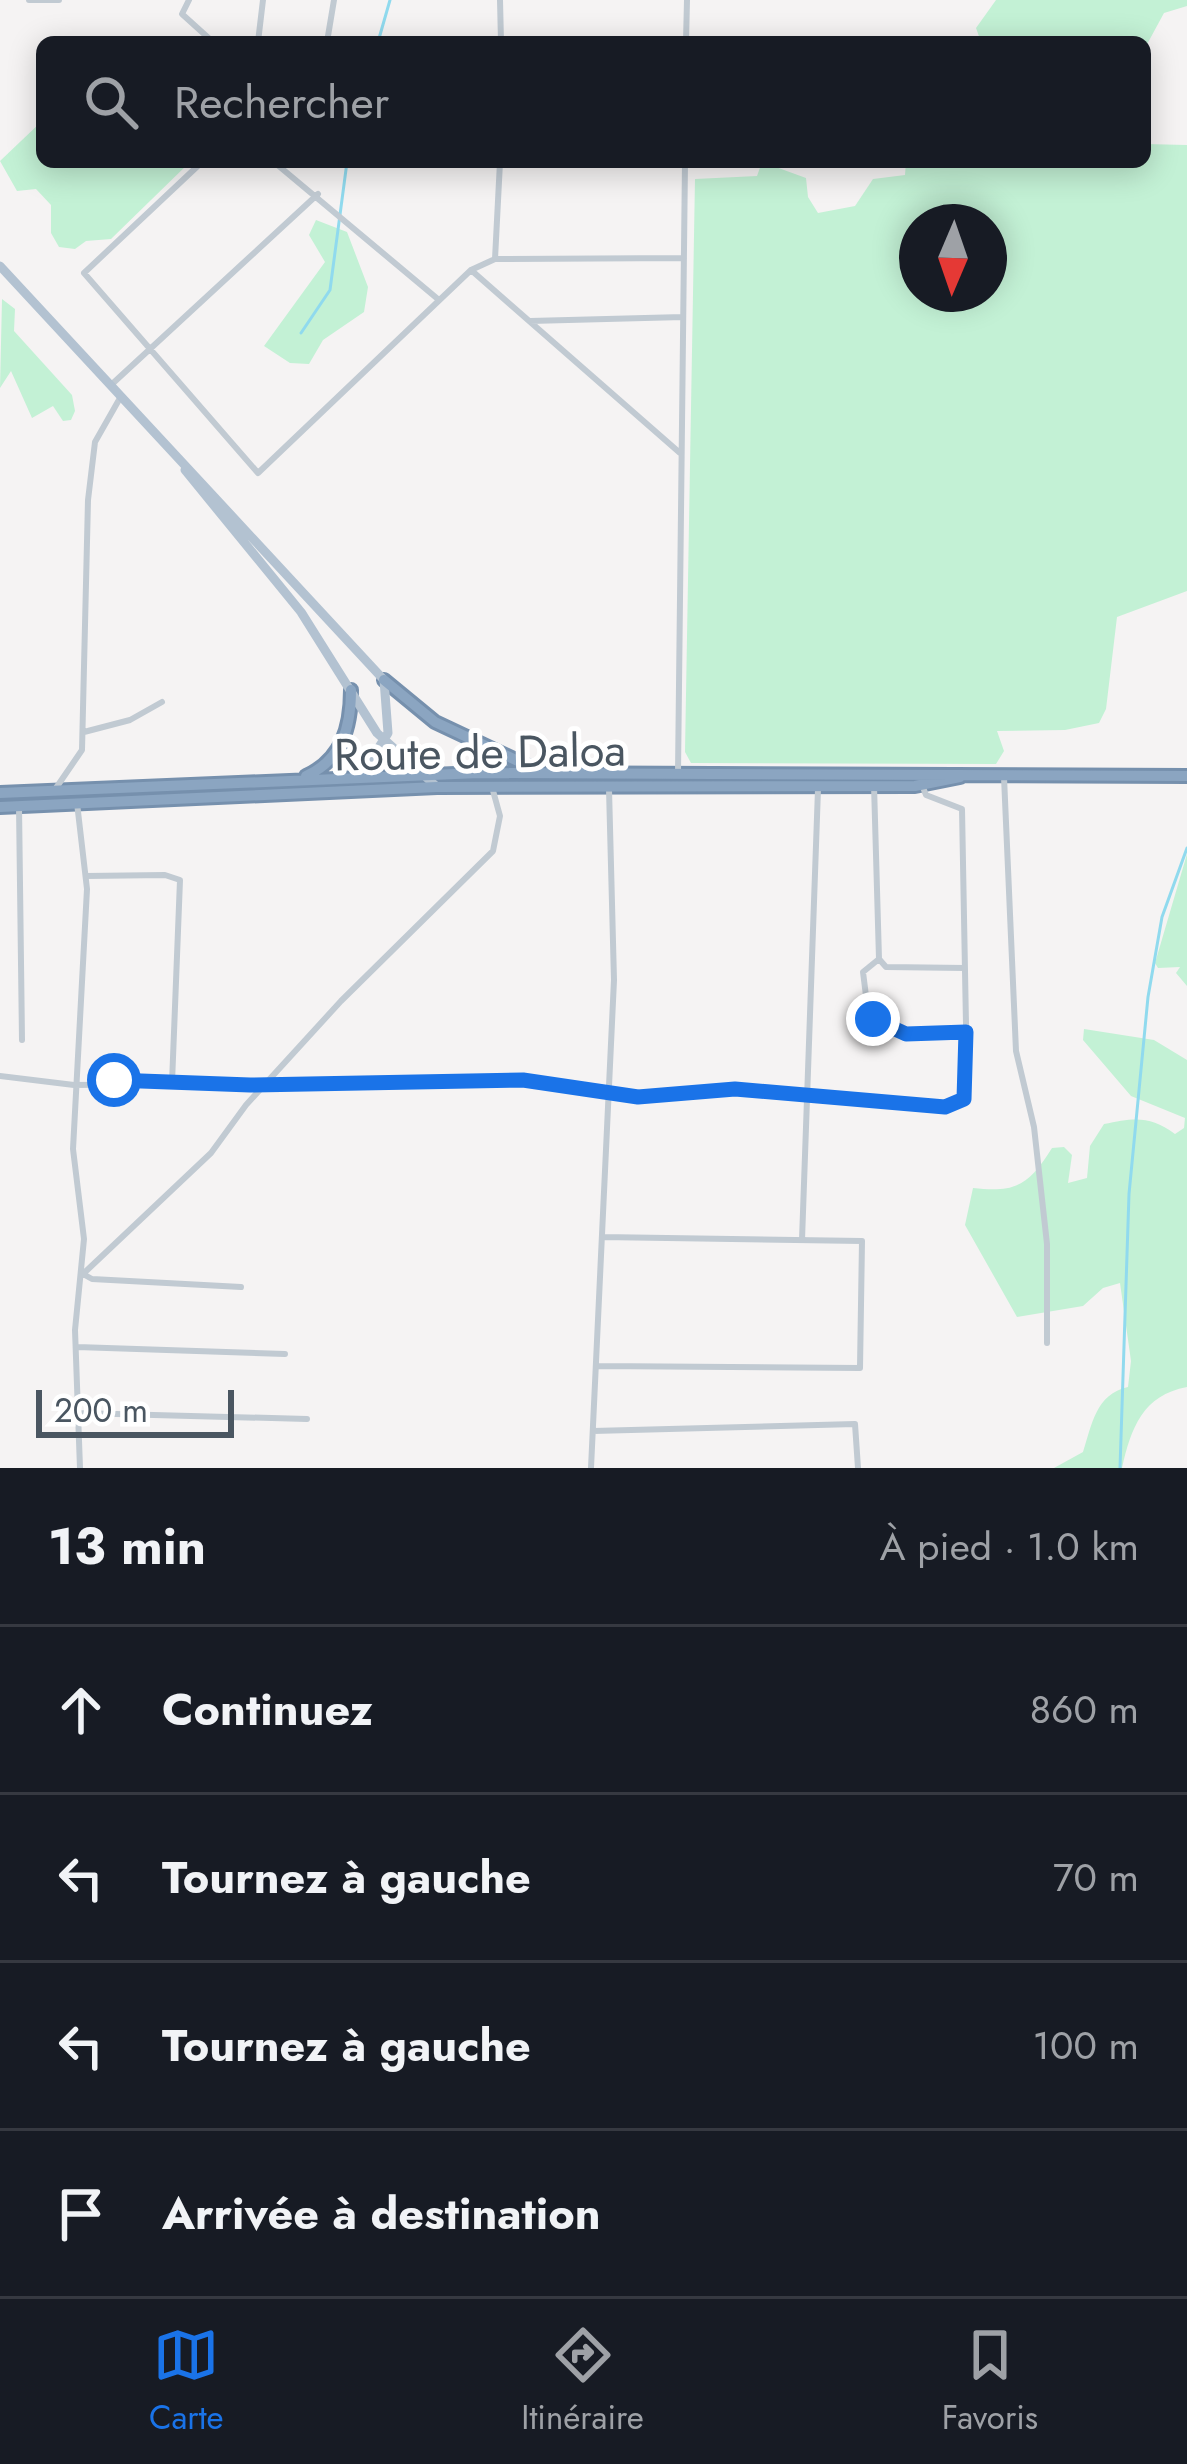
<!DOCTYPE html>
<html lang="fr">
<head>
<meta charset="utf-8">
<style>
  :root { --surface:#171b24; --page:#20242c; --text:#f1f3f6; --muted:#9ea1a6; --line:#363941; --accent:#1a73e8 }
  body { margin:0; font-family:Jost,sans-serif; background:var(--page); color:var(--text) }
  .compass { position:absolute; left:899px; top:204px; width:108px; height:108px; border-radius:50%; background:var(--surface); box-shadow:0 6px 30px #0003; rotate:182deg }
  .scale { position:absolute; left:36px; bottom:30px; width:198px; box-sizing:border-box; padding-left:12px; border:6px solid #4a5661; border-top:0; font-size:33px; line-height:42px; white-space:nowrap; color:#4a5661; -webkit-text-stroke:9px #fff; paint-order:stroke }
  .stop { position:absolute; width:36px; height:36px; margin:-27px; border:9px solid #1a73e8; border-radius:50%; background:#fff }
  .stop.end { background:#1a73e8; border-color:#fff; box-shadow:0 3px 12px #0008 }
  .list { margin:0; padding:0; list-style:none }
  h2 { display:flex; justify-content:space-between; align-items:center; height:156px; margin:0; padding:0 48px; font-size:51px }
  h2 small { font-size:39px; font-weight:400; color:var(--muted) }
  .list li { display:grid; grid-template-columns:78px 1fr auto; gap:36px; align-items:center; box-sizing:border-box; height:168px; padding:0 48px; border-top:3px solid var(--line) }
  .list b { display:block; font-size:45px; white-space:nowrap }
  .list em { font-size:39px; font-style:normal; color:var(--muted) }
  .icon { flex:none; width:66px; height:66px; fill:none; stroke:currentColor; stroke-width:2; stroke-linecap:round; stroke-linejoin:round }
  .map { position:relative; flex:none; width:1187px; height:1468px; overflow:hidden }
  .search { position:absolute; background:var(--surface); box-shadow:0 6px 30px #0003; left:36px; right:36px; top:36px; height:132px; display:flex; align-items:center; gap:30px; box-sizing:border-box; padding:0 42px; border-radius:18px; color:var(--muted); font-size:45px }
  .sheet { height:828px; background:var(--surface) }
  nav { display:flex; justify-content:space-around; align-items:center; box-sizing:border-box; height:168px; border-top:3px solid var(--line); background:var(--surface); font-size:33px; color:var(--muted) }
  nav a { display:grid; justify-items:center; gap:6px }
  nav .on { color:var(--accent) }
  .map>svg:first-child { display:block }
  .green { fill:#c3f1d5; fill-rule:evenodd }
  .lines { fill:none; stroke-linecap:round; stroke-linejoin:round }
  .stream { stroke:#90daee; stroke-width:3 }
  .highway-casing { stroke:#7690ad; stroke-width:16 }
  .minor { stroke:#c1cad2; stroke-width:6 }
  .major { stroke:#b3c2d1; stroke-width:9 }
  .highway { stroke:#8ba5c1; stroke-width:10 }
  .route { stroke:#1a73e8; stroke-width:15 }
  .labels { text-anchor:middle; stroke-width:10; stroke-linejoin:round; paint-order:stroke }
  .street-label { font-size:45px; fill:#4a5661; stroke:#fff }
</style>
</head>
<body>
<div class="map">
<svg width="1187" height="1468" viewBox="0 0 1187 1468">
  <rect width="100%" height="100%" fill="#f5f3f3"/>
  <!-- green -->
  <path class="green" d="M 996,0 L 1187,0 L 1187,6 L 1164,13 L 1145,48 L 1145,42 L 981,42 L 976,28 Z
    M 42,121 L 42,162 L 190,162 L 111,239 L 86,241 L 75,249 L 59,247 L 51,233 L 51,205 L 36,189 L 17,191 L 0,161 Z
    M 1145,144 L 1187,145 L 1187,591 L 1117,617 L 1106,709 L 1099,723 L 1065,730 L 997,731 L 1004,751 L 996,764 L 691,763 L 685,752 L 695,179 L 757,176 L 762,162 L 806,178 L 808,197 L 818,213 L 855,206 L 873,179 L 905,175 L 906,162 L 1145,162 ZM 917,222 L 989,222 L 989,294 L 917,294 Z
    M 316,220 L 347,232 L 368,287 L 364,312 L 323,340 L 309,364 L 290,363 L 264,346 L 325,262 L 309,235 Z
    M 2,299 L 15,309 L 14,331 L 72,395 L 75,411 L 71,420 L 63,421 L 53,406 L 32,418 L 11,371 L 0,388 Z
    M 1187,854 L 1187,986 L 1176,973 L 1180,967 L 1158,968 L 1155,963 Z
    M 1084,1029 L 1154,1040 L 1187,1060 L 1187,1387 C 1143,1395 1131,1428 1122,1468 L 1054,1468 L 1083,1452 C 1092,1424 1096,1394 1128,1387 L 1131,1361 L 1120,1283 L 1103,1288 L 1083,1306 L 1017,1317 L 965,1225 L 973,1188 C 1016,1193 1029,1185 1052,1148 L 1064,1147 L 1072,1155 L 1068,1183 L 1087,1178 L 1090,1146 L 1104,1124 C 1133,1118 1150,1115 1175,1134 L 1184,1128 L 1185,1118 L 1131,1096 L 1083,1040 Z"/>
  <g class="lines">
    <!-- stream -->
    <path class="stream" d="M 378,42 L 390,0
      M 301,333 L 330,290 L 347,162
      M 1120,1468 L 1129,1194 L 1148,997 L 1162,917 L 1187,848"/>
    <defs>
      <path id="highway" d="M 384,680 L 435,722 L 539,771
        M 306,776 C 342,760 351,727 351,690
        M 0,793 L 479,773 L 1187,776
        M 0,807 L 437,787 L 915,786 L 960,777"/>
    </defs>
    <!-- highway casing -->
    <use href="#highway" class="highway-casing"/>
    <!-- minor -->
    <path class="minor" d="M 29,0 L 59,0
      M 189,0 L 182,14 L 213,42
      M 500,0 L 501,42
      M 258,42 L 263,0
      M 327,42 L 334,0
      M 686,42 L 687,0
      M 202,162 L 84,273 L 258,473 L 471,270 L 495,259 L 684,258
      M 274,162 L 439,300
      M 495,259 L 500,162
      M 471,270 L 680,453
      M 530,321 L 683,317
      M 111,385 L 318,194
      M 84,732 L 130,720 L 162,702
      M 678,773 L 685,162
      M 1004,777 L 1016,1051 L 1034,1127 L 1047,1244 L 1047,1343
      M 874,785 L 879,959
      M 56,788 L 82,750 L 88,500 L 95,442 L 120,398
      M 77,803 L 87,889 L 73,1149 L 84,1239 L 75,1330 L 80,1468
      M 19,806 L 22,1040
      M 86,876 L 165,875 L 180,880 L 172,1083
      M 879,959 L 863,972 L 867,1004 L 878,1025 L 906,1033 L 966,1032
      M 879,959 L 886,967 L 965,968
      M 0,1076 L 74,1085 L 522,1080 L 638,1097 L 735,1089 L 952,1106 L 964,1099 L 967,1078 L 962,809 L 926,795 L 922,785
      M 802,1240 L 818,789
      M 241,1287 L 92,1279 L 83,1274 L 211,1153 L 246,1105 L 341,1001 L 493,851 L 500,816 L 492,787
      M 77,1347 L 285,1354
      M 597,1366 L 860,1368 L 862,1241 L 602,1237
      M 79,1413 L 307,1419
      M 593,1431 L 855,1424 L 858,1468
      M 591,1468 L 614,980 L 609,789"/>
    <!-- major -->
    <path class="major" d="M 0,266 L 384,680 L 388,733 L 360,777
      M 185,470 L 301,612 L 377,733 L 437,787"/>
    <!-- highway -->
    <use href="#highway" class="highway"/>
  </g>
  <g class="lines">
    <!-- route -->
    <path class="route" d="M 114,1080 L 250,1085 L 523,1080 L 638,1097 L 735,1089 L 945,1107 L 964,1099 L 966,1032 L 906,1034 L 873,1019"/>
  </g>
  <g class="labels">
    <!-- street labels -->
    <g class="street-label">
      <text transform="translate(480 752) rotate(-1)" y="16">Route de Daloa</text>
    </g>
  </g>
</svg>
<svg class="compass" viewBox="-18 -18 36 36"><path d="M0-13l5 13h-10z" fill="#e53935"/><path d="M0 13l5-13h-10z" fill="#9ea1a6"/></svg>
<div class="scale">200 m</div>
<div class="stop" style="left:114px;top:1080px"></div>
<div class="stop end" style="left:873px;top:1019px"></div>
<div class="search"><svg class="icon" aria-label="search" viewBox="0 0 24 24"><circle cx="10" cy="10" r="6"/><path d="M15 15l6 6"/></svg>Rechercher</div>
</div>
<section class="sheet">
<h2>13 min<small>À pied · 1.0 km</small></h2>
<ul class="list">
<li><svg class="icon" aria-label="ahead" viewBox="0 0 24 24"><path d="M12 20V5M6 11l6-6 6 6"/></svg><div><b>Continuez</b></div><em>860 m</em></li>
<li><svg class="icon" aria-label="left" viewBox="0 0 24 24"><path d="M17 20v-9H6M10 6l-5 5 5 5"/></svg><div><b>Tournez à gauche</b></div><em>70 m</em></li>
<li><svg class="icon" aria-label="left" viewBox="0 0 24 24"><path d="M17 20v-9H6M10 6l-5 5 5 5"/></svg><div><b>Tournez à gauche</b></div><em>100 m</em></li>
<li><svg class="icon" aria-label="arrive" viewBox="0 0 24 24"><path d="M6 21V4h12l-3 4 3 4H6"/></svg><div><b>Arrivée à destination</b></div></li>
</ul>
</section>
<nav>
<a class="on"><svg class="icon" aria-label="map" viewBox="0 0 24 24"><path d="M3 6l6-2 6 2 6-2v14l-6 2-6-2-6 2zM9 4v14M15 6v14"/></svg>Carte</a>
<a><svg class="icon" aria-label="directions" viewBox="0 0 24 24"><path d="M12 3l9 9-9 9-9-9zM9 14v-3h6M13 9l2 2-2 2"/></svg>Itinéraire</a>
<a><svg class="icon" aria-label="saved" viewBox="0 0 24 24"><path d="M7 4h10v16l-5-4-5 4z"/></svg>Favoris</a>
</nav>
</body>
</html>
